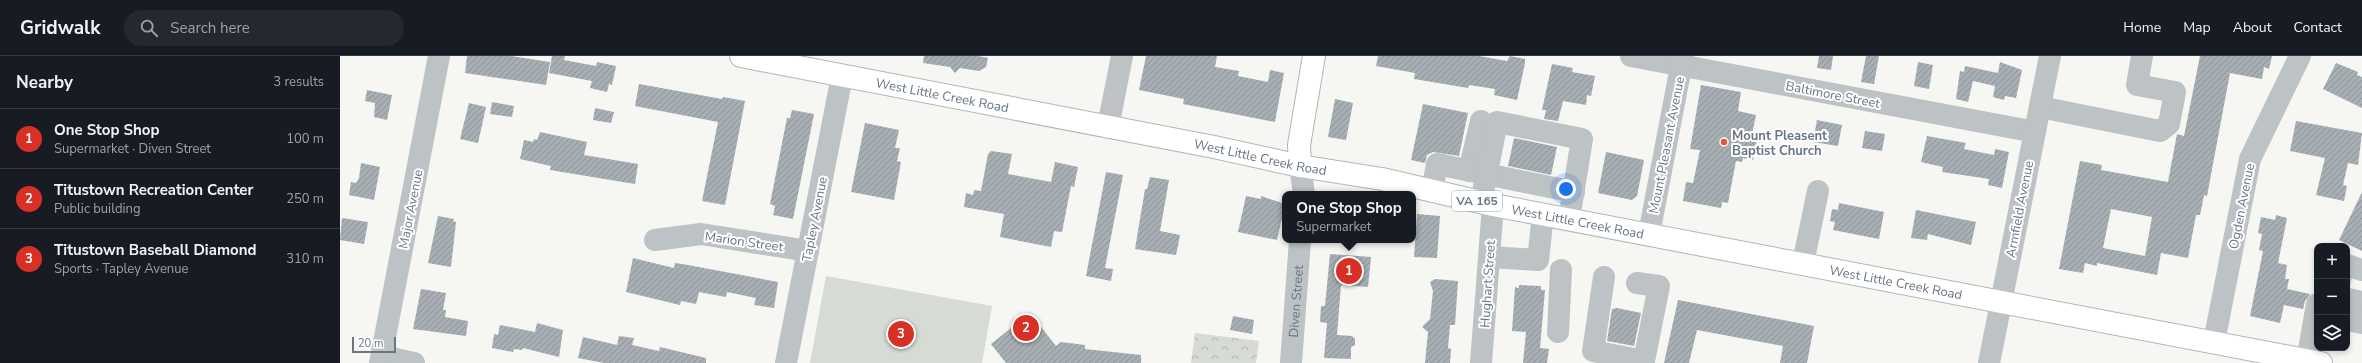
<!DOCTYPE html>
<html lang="en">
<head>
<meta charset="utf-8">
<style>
  :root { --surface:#171b24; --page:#242831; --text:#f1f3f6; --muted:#9ea1a6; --line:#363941; --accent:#d93025 }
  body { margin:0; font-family:"Nunito Sans",sans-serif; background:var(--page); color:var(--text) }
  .controls { position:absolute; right:12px; bottom:12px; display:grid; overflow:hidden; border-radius:8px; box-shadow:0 2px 6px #0003 }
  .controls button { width:36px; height:36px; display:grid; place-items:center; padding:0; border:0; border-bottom:1px solid var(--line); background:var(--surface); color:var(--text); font:20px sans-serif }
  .scale { position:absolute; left:12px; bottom:10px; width:44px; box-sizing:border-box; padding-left:4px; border:2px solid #677683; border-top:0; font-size:11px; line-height:14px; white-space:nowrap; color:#677683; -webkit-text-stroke:3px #fff; paint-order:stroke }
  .you { position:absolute; left:1226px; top:133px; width:14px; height:14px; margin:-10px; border:3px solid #fff; border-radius:50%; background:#1a73e8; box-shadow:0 0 0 6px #1a73e833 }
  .badge { display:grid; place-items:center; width:26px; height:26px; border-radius:50%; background:var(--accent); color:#fff; font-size:13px; font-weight:700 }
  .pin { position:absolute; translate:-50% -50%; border:2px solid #fff; box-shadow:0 1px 4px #0006 }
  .popup { position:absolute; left:942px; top:135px; width:134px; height:52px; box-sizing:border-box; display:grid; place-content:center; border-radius:8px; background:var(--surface); filter:drop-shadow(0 1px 3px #0005); font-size:13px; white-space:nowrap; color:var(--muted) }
  .popup b { font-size:15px; color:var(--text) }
  .popup::after { content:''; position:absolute; left:50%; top:100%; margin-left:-8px; border:8px solid transparent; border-top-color:var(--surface) }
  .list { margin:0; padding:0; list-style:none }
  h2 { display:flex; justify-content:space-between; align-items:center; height:52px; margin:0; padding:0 16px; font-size:17px }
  h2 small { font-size:13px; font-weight:400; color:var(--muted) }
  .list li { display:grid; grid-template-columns:26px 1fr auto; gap:12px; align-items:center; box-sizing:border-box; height:60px; padding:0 16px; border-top:1px solid var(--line) }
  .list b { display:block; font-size:15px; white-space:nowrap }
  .list p { margin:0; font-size:13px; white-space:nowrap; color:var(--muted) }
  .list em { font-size:13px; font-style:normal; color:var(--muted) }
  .icon { flex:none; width:22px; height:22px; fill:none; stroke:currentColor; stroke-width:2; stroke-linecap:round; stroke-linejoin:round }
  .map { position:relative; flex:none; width:2022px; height:307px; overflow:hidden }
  header { display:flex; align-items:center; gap:24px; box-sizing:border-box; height:56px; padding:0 20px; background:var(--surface); border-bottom:1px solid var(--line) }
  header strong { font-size:19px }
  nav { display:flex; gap:22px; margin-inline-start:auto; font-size:14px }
  .search { width:280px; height:36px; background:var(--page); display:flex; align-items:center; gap:10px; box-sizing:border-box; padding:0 14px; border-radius:22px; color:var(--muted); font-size:15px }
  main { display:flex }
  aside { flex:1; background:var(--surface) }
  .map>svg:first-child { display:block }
  .green { fill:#d6dbd3 }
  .park { fill:url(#park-crowns) }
  .building { fill:url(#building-hatch); fill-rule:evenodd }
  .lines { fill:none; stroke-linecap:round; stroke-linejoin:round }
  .minor-tunnel { stroke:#d2d6d7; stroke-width:22; stroke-dasharray:22 11; stroke-linecap:butt }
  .major-casing { stroke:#b1b6ba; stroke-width:24 }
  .minor { stroke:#bdc2c5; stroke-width:22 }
  .major { stroke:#fff; stroke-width:22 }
  .poi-dot { fill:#da5b30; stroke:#fff; stroke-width:1.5 }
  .labels { text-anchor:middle; stroke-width:4; stroke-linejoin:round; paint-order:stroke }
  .shield { fill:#fff; stroke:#959fa8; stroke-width:1 }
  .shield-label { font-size:12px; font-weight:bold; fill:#677683 }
  .street-label { font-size:13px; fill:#677683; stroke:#fff }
  .poi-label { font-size:13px; font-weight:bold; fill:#677683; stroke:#fff; text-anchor:start }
</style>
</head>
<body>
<header>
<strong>Gridwalk</strong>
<div class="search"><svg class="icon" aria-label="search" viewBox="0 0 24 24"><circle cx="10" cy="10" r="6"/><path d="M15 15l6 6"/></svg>Search here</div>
<nav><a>Home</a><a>Map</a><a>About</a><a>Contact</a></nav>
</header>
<main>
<aside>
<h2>Nearby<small>3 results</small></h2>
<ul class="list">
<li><span class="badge">1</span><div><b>One Stop Shop</b><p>Supermarket · Diven Street</p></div><em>100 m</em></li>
<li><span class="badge">2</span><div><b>Titustown Recreation Center</b><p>Public building</p></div><em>250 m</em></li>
<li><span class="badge">3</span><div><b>Titustown Baseball Diamond</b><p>Sports · Tapley Avenue</p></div><em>310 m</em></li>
</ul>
</aside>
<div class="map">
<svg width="2022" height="307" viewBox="0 0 2022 307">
  <defs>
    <pattern id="park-crowns" width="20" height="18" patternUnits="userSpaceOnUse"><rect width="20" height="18" fill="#d6dbd3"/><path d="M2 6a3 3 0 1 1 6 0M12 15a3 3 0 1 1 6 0" fill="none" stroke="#b1b6b1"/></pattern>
    <pattern id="building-hatch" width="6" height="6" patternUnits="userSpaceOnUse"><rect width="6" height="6" fill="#a7afb4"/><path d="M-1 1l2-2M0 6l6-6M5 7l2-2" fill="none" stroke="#8c9398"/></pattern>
  </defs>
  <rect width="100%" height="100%" fill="#f6f6f3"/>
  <!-- green -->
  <path class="green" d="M 486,220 L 652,250 L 642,307 L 470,307 Z"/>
  <!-- park -->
  <path class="park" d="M 855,277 L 919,285 L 916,307 L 851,307 Z"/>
  <!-- building -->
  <path class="building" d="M 127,0 L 171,0 L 210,6 L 206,29 L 125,17 Z
    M 212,0 L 225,0 L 224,4 L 256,10 L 257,6 L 276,10 L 272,29 L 269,28 L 267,36 L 250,32 L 252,25 L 209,17 Z
    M 584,0 L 638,0 L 648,2 L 646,11 L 639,15 L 620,12 L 615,17 L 610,11 L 583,7 Z
    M 806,0 L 877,0 L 875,11 L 899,15 L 898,20 L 928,26 L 930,14 L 944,17 L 935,66 L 843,48 L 844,43 L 799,34 Z
    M 1038,0 L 1139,0 L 1167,5 L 1170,0 L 1185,3 L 1185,7 L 1177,44 L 1154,39 L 1155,33 L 1129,29 L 1128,32 L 1074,23 L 1075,17 L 1036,10 Z
    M 1479,0 L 1493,0 L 1491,14 L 1477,12 Z
    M 1526,0 L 1539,0 L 1534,28 L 1521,26 Z
    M 1860,0 L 1932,0 L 1929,13 L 1924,11 L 1922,23 L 1890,17 L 1867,140 L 1864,139 L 1860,159 L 1856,159 L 1848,202 L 1821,197 L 1817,219 L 1757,207 L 1757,210 L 1745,207 L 1743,217 L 1719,213 L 1740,105 L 1762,109 L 1761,114 L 1828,126 L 1837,78 L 1844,80 ZM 1771,153 L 1812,161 L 1805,200 L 1763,192 Z
    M 1578,6 L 1593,9 L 1589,33 L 1574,30 Z
    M 1660,6 L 1682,14 L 1676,42 L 1665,40 L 1664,44 L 1653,41 L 1655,30 L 1633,25 L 1628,46 L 1616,43 L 1620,15 L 1624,16 L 1625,10 L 1658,17 Z
    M 1996,7 L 2018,16 L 2017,19 L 2022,21 L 2022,52 L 1983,33 Z
    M 1212,8 L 1233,12 L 1232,16 L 1255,20 L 1251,40 L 1247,39 L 1246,49 L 1223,45 L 1218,65 L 1204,63 L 1206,54 L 1202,54 Z
    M 299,28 L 382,43 L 383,41 L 405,45 L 385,149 L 362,145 L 378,66 L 295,50 Z
    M 1361,29 L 1401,36 L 1398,55 L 1416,59 L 1412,78 L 1418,79 L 1413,104 L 1403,102 L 1402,106 L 1396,105 L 1388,147 L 1382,146 L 1381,152 L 1343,145 L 1346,126 L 1353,127 L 1360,94 L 1350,93 Z
    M 27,34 L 52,39 L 47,64 L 34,61 L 35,47 L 25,45 Z
    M 995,43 L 1013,47 L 1006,84 L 988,81 Z
    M 152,46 L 174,50 L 172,61 L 150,58 Z
    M 129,47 L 146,51 L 138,87 L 120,83 Z
    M 1083,48 L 1128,57 L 1119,100 L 1093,96 L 1087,99 L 1085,107 L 1071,104 Z
    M 255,52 L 274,56 L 271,67 L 253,64 Z
    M 452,54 L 474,58 L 453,163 L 433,159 L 435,150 L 430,148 L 447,62 L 450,62 Z
    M 1477,64 L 1502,69 L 1498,90 L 1473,86 Z
    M 1956,65 L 2022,77 L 2018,109 L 2008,107 L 2003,129 L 2007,130 L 2004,145 L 1976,139 L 1985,102 L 1950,95 Z
    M 525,67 L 559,74 L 555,92 L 560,92 L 557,105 L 561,106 L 554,144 L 511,136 Z
    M 1525,75 L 1545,78 L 1542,95 L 1522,92 Z
    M 200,76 L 247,86 L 244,99 L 298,108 L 295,128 L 210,114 L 211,110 L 180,103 L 184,84 L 193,86 L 194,83 L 197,84 Z
    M 1587,80 L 1626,87 L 1624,93 L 1654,99 L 1655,93 L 1669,96 L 1662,132 L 1648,129 L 1649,123 L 1602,116 L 1603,111 L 1581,106 Z
    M 1174,82 L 1217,91 L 1211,119 L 1168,110 Z
    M 651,95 L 672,98 L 668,118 L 711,126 L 715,106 L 738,111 L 734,131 L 731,130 L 722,176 L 714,175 L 711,191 L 660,181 L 664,158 L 624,151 L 626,137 L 633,139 L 634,134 L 641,135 L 648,98 Z
    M 1266,96 L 1304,104 L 1297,140 L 1292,144 L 1258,137 Z
    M 21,107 L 40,111 L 34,144 L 9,139 L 11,126 L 16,127 L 19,122 Z
    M 766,116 L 783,119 L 765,212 L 773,213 L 771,225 L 746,220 Z
    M 810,121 L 829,124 L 820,175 L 840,179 L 836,199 L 795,193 L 805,133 L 807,133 Z
    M 2022,136 L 2022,195 L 1999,184 Z
    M 906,140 L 921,143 L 921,140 L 945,148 L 937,184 L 898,176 Z
    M 1499,147 L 1544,156 L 1539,183 L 1493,174 L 1495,166 L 1490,165 L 1492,153 L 1498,154 Z
    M 1576,154 L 1636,166 L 1631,189 L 1588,178 L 1587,184 L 1571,182 Z
    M 1077,158 L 1100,160 L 1097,202 L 1074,201 Z
    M 1936,159 L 1947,162 L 1938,207 L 1947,209 L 1945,223 L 1949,223 L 1947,233 L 1970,238 L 1965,245 L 1963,253 L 1944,249 L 1940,267 L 1910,260 L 1923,195 L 1919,194 L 1922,178 L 1918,177 L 1921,161 L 1935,164 Z
    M 98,160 L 114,163 L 113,165 L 116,166 L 111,211 L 88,207 Z
    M 2,162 L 28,166 L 24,188 L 0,184 Z
    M 990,198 L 1031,201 L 1028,231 L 1001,229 L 997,279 L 1012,280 L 1015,283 L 1015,289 L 1011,291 L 1011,303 L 984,302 L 987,267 L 980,266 L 981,250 L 985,250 Z
    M 293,202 L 334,212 L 335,207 L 348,209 L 438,226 L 434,252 L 414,249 L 416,242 L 387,236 L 386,241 L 359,236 L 356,248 L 341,245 L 340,249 L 286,236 Z
    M 1095,223 L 1118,225 L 1115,269 L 1110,269 L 1108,292 L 1111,293 L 1110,307 L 1085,307 L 1088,276 L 1082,271 L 1090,263 L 1093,235 L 1090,226 Z
    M 1179,229 L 1201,230 L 1201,234 L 1205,234 L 1200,292 L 1209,293 L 1207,307 L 1183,307 L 1186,276 L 1172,275 L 1175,231 L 1179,232 Z
    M 81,233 L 106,237 L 103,254 L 106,254 L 105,261 L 128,265 L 126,280 L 73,273 Z
    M 1338,244 L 1474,270 L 1467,307 L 1440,307 L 1443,290 L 1357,274 L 1349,307 L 1324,307 Z
    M 1277,252 L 1301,257 L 1294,290 L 1267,285 L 1272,253 Z
    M 690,257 L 716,290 L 721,286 L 745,289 L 745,293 L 801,299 L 801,307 L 666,307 L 651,288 Z
    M 893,260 L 914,264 L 912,278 L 890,274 Z
    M 197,267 L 223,274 L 219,301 L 183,292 L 182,294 L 174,293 L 173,296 L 152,292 L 154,278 L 158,279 L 160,269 L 195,276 Z
    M 279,280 L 294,282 L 292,289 L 319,295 L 320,291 L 366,302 L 366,307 L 264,307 L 238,302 L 243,281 L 277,289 Z"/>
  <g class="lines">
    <!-- minor-tunnel -->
    <path class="minor-tunnel" d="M 2007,228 L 2010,229"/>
    <defs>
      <g id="major">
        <path id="s2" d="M 401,0 L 874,91 L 960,110 L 1042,123 L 1153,149 L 1981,307"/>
        <path d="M 960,110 L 959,89 L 974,0"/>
      </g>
    </defs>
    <!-- major casing -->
    <use href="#major" class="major-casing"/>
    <!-- minor -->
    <g class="minor">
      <path d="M 1291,0 L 1695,76"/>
      <path d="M 1700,51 L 1820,75 L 1829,68 L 1835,36 L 1797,29 L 1802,0"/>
      <path d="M 768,71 L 782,0"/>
      <path d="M 960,110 L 964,138"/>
      <path d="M 1129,115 L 1141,65"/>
      <path d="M 1092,135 L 1097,108 L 1234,136"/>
      <path d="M 1141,146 L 1157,66 L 1242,83 L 1229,163"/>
      <path d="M 1309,178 L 1343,0"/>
      <path d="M 315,184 L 361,178 L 468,195"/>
      <path d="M 1149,201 L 1198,204 L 1203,158"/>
      <path d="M 1463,207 L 1478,135"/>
      <path d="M 2007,209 L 2022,214"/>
      <path d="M 1264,221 L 1253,295 L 1304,305 L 1319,230 L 1297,227"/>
      <path d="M 2008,243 L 2022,246"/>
      <path d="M 2007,264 L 2022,267"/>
      <path d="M 1218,276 L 1221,214"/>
      <path d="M 1874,286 L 1910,103 L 1960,0"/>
      <path d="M 42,300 L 74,307"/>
      <path d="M 1967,305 L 1977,248"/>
      <path d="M 40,307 L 99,0"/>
      <path d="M 446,307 L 502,20"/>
      <path id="s1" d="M 951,307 L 960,184"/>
      <path d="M 1141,307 L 1153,149"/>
      <path d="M 1649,307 L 1710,0"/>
    </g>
    <!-- major -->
    <use href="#major" class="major"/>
  </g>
  <!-- markers -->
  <circle class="poi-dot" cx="1384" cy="86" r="4"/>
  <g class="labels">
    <!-- shield labels -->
    <rect class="shield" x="1112" y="135" width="50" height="20" rx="3"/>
    <g class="shield-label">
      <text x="1137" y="149">VA 165</text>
    </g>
    <!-- street labels -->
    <g class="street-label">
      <text transform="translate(1493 38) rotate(11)" y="5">Baltimore Street</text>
      <text dy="5" stroke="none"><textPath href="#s2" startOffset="205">West Little Creek Road</textPath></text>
      <text transform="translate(1326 89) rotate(-79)" y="5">Mount Pleasant Avenue</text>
      <text dy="5" stroke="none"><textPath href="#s2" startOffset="529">West Little Creek Road</textPath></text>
      <text transform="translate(1901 150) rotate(-79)" y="5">Ogden Avenue</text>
      <text transform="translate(70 153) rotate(-79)" y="5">Major Avenue</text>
      <text transform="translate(1679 153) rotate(-79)" y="5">Armfield Avenue</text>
      <text transform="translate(474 163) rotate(-79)" y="5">Tapley Avenue</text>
      <text dy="5" stroke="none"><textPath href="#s2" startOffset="853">West Little Creek Road</textPath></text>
      <text transform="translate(404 185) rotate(8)" y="5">Marion Street</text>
      <text dy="5" stroke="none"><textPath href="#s2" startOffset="1177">West Little Creek Road</textPath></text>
      <text transform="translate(1147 228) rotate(-86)" y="5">Hughart Street</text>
      <text dy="5" stroke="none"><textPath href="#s1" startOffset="62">Diven Street</textPath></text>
    </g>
    <!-- poi labels -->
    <g class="poi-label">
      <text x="1392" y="84">Mount Pleasent<tspan x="1392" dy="15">Baptist Church</tspan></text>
    </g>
  </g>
</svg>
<div class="controls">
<button>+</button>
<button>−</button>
<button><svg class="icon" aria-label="layers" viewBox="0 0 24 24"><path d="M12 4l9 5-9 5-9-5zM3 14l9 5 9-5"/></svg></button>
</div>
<div class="scale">20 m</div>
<div class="you"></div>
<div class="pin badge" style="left:1009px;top:215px">1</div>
<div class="popup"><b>One Stop Shop</b>Supermarket</div>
<div class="pin badge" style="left:686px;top:272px">2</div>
<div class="pin badge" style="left:561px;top:278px">3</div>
</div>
</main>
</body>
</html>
